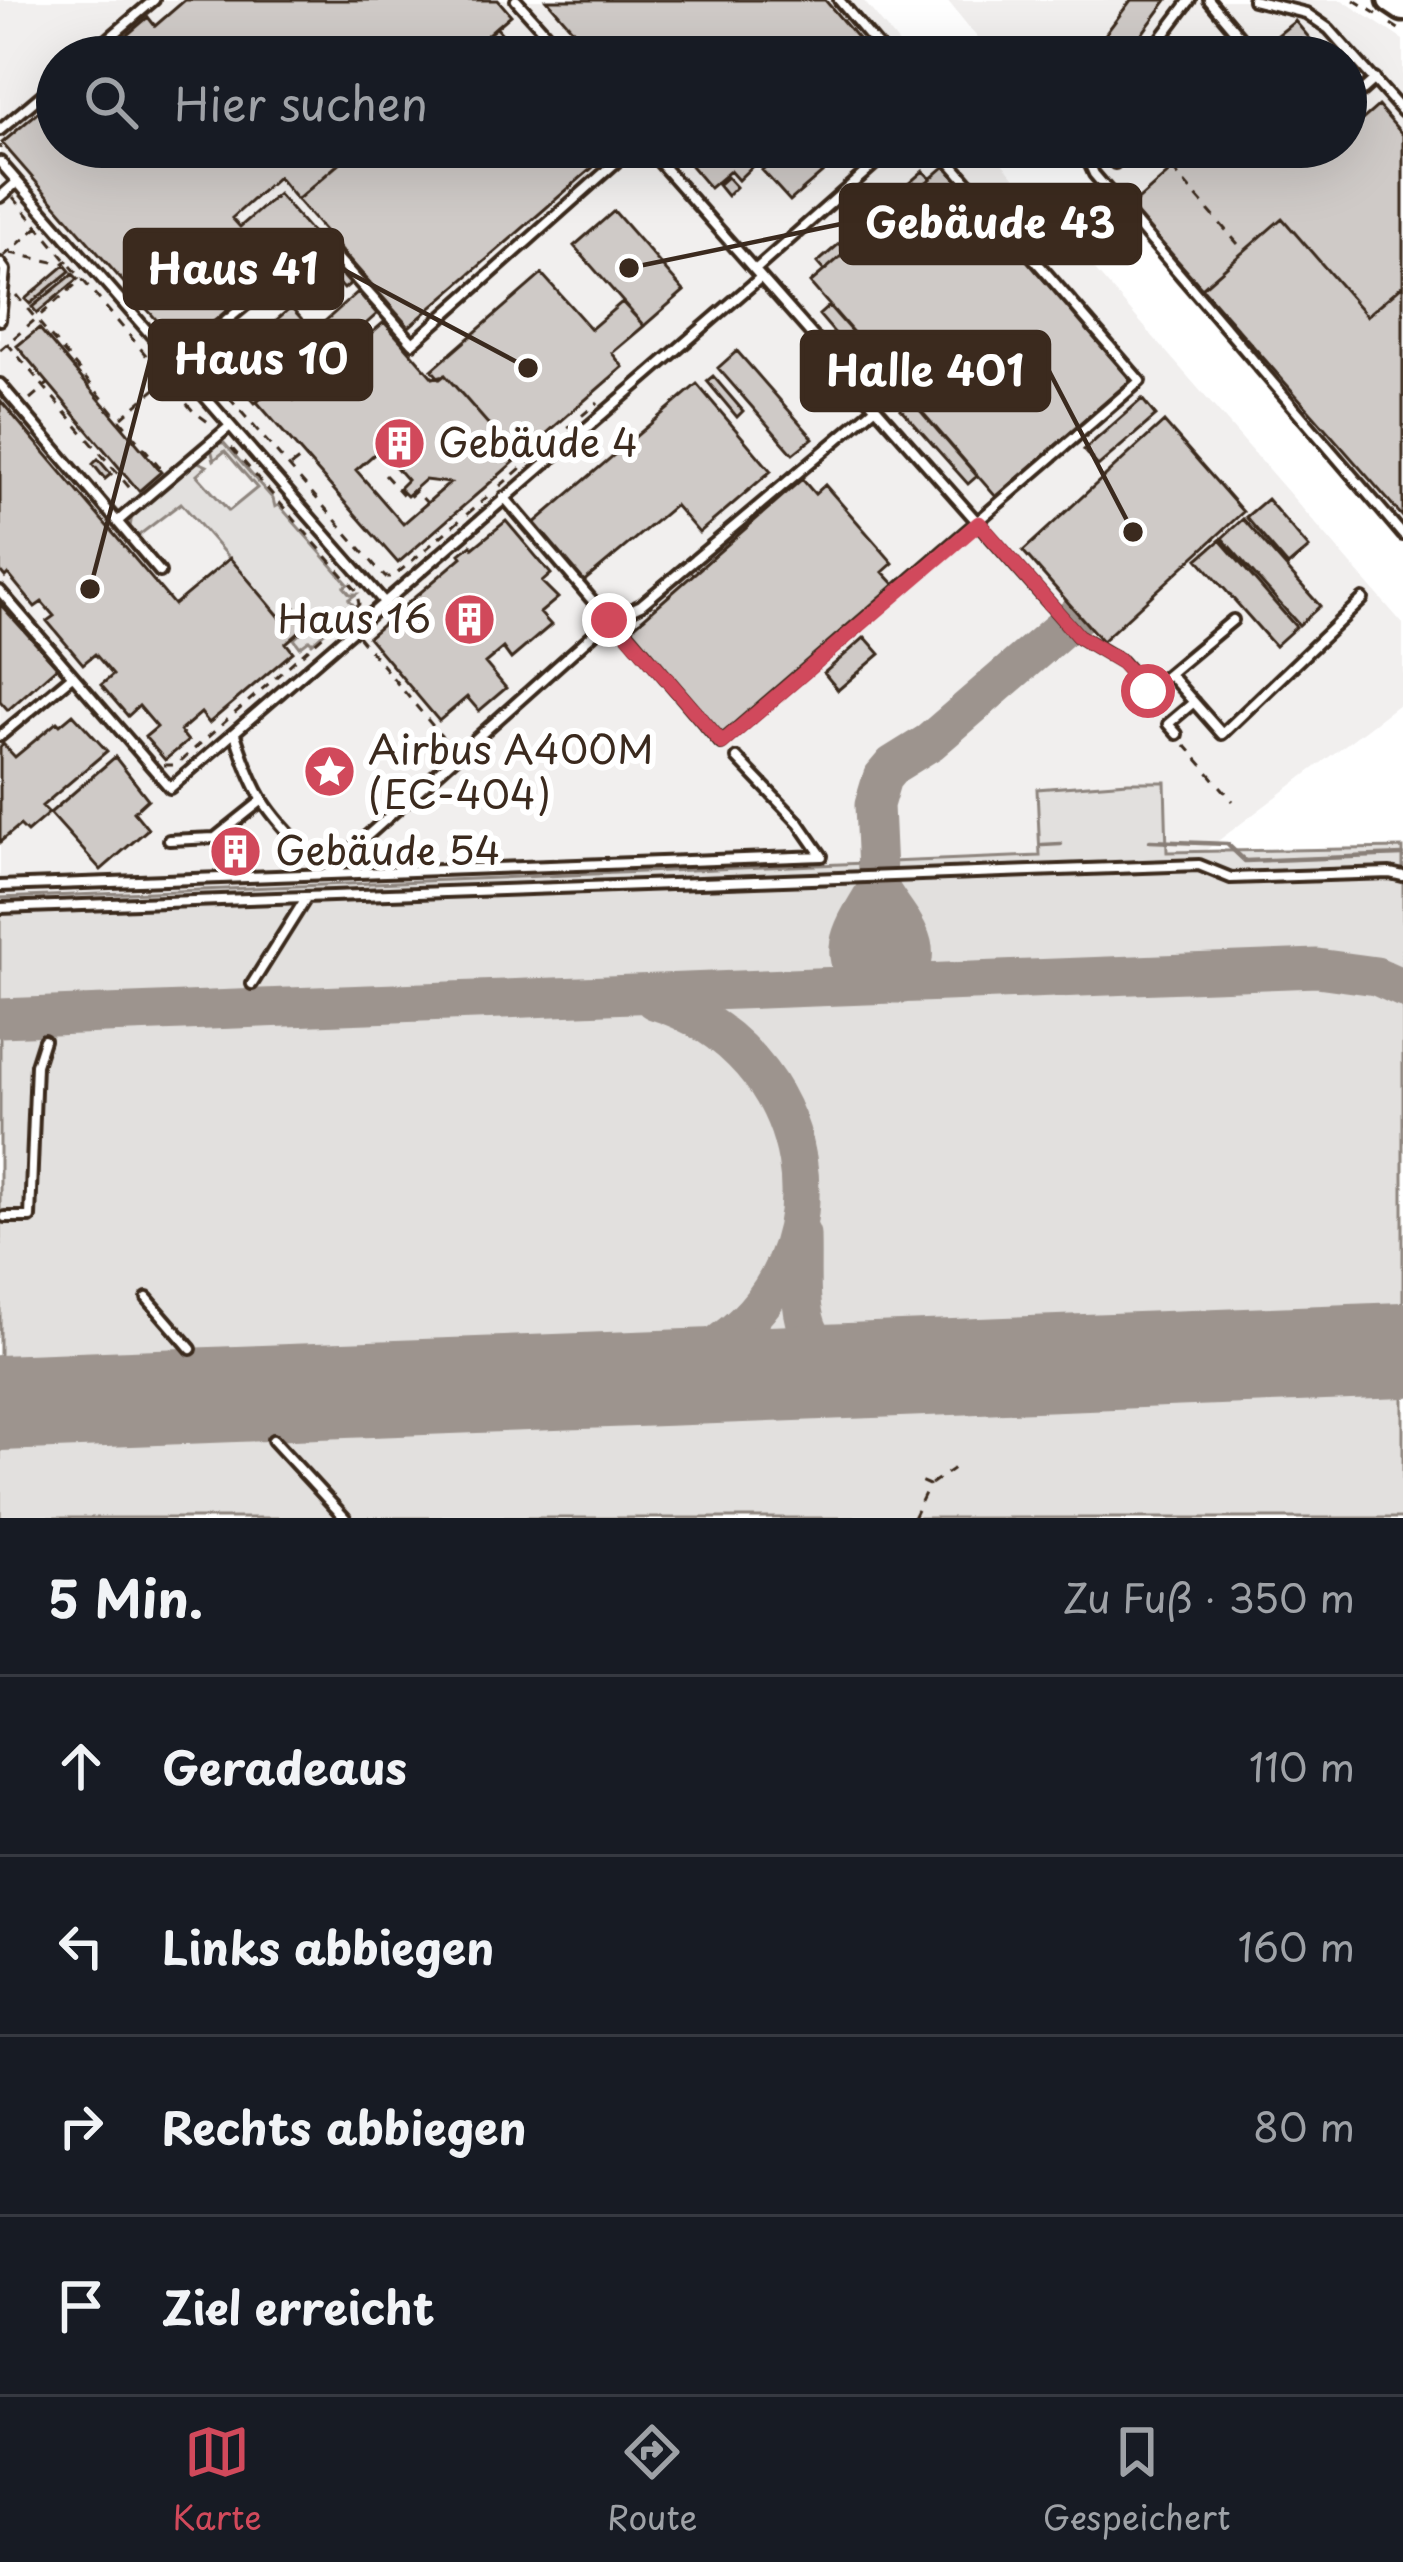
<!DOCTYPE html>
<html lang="de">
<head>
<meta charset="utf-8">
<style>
  :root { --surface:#171b24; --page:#20242c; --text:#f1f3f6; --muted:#9ea1a6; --line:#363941; --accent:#d1495b }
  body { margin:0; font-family:"Playpen Sans",sans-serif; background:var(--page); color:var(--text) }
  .stop { position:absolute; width:36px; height:36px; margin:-27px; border:9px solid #d1495b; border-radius:50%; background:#fff }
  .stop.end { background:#d1495b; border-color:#fff; box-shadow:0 3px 12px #0008 }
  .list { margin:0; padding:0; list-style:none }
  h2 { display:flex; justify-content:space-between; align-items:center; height:156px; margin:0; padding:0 48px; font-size:51px }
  h2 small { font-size:39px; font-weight:400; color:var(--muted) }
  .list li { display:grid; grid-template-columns:78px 1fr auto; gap:36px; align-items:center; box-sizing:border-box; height:180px; padding:0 48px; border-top:3px solid var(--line) }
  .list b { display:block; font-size:45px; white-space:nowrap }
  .list em { font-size:39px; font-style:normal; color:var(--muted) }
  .icon { flex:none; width:66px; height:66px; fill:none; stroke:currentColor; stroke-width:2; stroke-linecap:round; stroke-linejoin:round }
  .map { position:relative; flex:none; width:1403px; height:1518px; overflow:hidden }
  .search { position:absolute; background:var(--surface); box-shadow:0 12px 48px #0002; left:36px; right:36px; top:36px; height:132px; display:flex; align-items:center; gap:30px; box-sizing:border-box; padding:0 42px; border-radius:66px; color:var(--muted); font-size:45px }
  .sheet { height:876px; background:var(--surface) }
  nav { display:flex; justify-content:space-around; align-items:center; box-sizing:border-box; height:168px; border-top:3px solid var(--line); background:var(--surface); font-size:33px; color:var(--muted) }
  nav a { display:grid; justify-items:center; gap:6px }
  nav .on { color:var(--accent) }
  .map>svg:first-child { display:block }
  .built { fill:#f1efee }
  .green { fill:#e2e0de; stroke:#8e857e; stroke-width:3 }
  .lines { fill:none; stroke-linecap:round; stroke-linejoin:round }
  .stream { stroke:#887e77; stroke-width:4.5 }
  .taxiway { stroke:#9d948e; stroke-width:39 }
  .runway { stroke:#9d948e; stroke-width:96 }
  .building { fill:#cfcac7; stroke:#3b2a1e; stroke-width:3; fill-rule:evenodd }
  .service-casing { stroke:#3b2a1e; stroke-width:16 }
  .primary-casing { stroke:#3b2a1e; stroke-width:33 }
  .path { stroke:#3b2a1e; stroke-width:3; stroke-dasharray:9 9; stroke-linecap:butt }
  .service { stroke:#fff; stroke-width:8 }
  .primary { stroke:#fff; stroke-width:24 }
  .route { stroke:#d1495b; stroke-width:15 }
  .labels { text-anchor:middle; stroke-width:12; stroke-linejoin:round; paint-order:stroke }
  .poi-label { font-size:39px; fill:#3b2a1e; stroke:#fff; text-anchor:start }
  .leader { fill:none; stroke:#3b2a1e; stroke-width:4.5 }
  .callout-dot { fill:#3b2a1e; stroke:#fff; stroke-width:4.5 }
  .callout { fill:#3b2a1e; stroke:#3b2a1e; stroke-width:4.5 }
  .callout-label { font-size:42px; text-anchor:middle; font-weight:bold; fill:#fff }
</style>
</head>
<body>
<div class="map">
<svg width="1403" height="1518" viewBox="0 0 1403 1518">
  <rect width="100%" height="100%" fill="#fff"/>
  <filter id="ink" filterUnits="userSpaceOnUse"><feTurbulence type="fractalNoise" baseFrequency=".00833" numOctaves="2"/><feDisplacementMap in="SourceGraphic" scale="24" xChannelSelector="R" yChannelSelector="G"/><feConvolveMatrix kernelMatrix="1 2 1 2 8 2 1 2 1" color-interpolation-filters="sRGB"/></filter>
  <g filter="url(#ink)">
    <!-- built -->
    <path class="built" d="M 0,0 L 863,0 L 910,57 L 57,57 L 57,147 L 988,147 L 1403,624 L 1403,701 L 1206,850 L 1239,849 L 1244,853 L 1403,848 L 1403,1518 L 0,1518 Z
      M 947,0 L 1342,0 L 1403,40 L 1403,542 L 1063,147 L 1346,147 L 1346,57 L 993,57 Z"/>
    <!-- green -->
    <path class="green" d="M 220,443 L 224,443 L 273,499 L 275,507 L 279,505 L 348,584 L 344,587 L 350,594 L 356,594 L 349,599 L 354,606 L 312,643 L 309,640 L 300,647 L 294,639 L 309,625 L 296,608 L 282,619 L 181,503 L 138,536 L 130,527 L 132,515 L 196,461 L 207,466 L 197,475 L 229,511 L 257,488 L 225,451 L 214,460 L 211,449 Z
      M 1128,782 L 1165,782 L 1167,852 L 1403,848 L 1403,1518 L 0,1518 L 0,898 L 1040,856 L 1037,789 Z"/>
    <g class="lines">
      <!-- stream -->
      <path class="stream" d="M 1150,841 L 1227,844 L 1245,861 L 1403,855
        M 1042,845 L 1061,844"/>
      <!-- taxiway -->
      <path class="taxiway" d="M 878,885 C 892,916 935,945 900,984
        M 903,984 L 893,979 L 881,960 L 874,805 L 882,778 L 893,765 L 930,742 L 1076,616
        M 866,985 C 830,953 859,921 876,890
        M 0,1018 L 1317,968 L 1376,976 L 1403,988
        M 801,1235 C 803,1307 788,1356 877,1370
        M 1332,1353 L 1370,1346 L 1403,1333
        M 603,1380 C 640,1375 676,1370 708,1351 C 857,1259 815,1049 654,1000"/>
      <!-- runway -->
      <path class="runway" d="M 0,1403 L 1403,1350"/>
    </g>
    <!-- building -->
    <path class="building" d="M 185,0 L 498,0 L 511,15 L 462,57 L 110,57 L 106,53 L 148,17 L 155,26 Z
      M 547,0 L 825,0 L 866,48 L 856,57 L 596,57 L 594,54 L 601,49 L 585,32 L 579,37 Z
      M 1131,0 L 1167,0 L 1125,57 L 1108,57 L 1095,48 Z
      M 1295,21 L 1311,40 L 1288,57 L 1273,39 Z
      M 496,27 L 522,57 L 462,57 Z
      M 57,105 L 57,147 L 358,147 L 297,200 L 278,177 L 232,218 L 240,227 L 278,194 L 314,235 L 282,263 L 292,275 L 258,304 L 248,292 L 182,349 L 146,308 L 222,242 L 214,233 L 138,299 L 2,143 L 43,108 L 47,113 Z
      M 1378,106 L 1403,135 L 1403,285 L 1367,316 L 1282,218 L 1202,288 L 1130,207 L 1198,147 L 1318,147 L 1324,154 L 1332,147 L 1346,147 L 1346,134 Z
      M 358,147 L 600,147 L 607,155 L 409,327 L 297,200 Z
      M 675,147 L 772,147 L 738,180 L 730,171 L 710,188 Z
      M 788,147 L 852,147 L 790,201 L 762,170 Z
      M 945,166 L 1131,380 L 996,497 L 810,283 Z
      M 923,171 L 931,179 L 824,271 L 817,263 Z
      M 727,177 L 736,187 L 727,196 L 718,185 Z
      M 614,211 L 684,291 L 644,326 L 574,246 Z
      M 1282,218 L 1367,316 L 1403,285 L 1403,517 L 1202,288 Z
      M 65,265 L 70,271 L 30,304 L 25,299 Z
      M 337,269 L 350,284 L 344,289 L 331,275 Z
      M 73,274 L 78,279 L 37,313 L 32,307 Z
      M 542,274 L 591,329 L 622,302 L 644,326 L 612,353 L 623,367 L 514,462 L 506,453 L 510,449 L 445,375 L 440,379 L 432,370 Z
      M 358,292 L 377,314 L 333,353 L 321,339 L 311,348 L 304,340 Z
      M 829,306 L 896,382 L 885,392 L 819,315 Z
      M 291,307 L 310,328 L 263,369 L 277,385 L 255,403 L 227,371 L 221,376 L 215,368 L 220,363 L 205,347 L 227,328 L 245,348 Z
      M 384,322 L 433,378 L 445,375 L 510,449 L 506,453 L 514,462 L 398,563 L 257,402 L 279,382 L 294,400 ZM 380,449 L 407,480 L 399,488 L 407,496 L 425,480 L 450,483 L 403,524 L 356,470 Z
      M 39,328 L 161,472 L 139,491 L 17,346 Z
      M 737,351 L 813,438 L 793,454 L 718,368 Z
      M 713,376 L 743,411 L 737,417 L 707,381 Z
      M 697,384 L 771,471 L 699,533 L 675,505 L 582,583 L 532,525 Z
      M 1142,399 L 1156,416 L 1098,466 L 1084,450 Z
      M 0,400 L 174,605 L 230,558 L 284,622 L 295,612 L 307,625 L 286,643 L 293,652 L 209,723 L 201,713 L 180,731 L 188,741 L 165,760 L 145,737 L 157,727 L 139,706 L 128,716 L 101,685 L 113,675 L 95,654 L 83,664 L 47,621 L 54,616 L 42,602 L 35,607 L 8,574 L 5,577 L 0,571 Z
      M 911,400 L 977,476 L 968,484 L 901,409 Z
      M 1164,422 L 1243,512 L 1102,641 L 1023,551 Z
      M 98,459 L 111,474 L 105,479 L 93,464 Z
      M 802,479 L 815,494 L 825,485 L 893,563 L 883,572 L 895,585 L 723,734 L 631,629 Z
      M 1267,499 L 1309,548 L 1288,566 L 1246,517 Z
      M 1243,519 L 1320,606 L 1299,625 L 1222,538 Z
      M 506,521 L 551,574 L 542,582 L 558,598 L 540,613 L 551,625 L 511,659 L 503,648 L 485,663 L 506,688 L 479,711 L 467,697 L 439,721 L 368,637 L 462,557 L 460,554 L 471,545 L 473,548 Z
      M 1220,540 L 1296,627 L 1275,646 L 1198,559 Z
      M 0,604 L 57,667 L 8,710 L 0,701 Z
      M 865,637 L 880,654 L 838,690 L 824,673 Z
      M 73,714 L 107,751 L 42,806 L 49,813 L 27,832 L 20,825 L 0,842 L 0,747 L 3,744 L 15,757 L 57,722 L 60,725 Z
      M 115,757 L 148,799 L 134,812 L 148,829 L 101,870 L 50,813 Z
      M 228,841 L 241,841 L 243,856 L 228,856 Z"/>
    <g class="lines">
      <defs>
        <path id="service" d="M 516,0 L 567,57
          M 839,0 L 887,57
          M 1209,0 L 1257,57
          M 1253,0 L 1306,13 L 1329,29 L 1403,112
          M 87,57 L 154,0
          M 1147,57 L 1190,0
          M 1346,105 L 1375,79
          M 0,130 L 57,82
          M 646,147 L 1078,636 L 1122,662 L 1148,691 L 1233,620
          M 1098,147 L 1090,165 L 1094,174 L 1403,535
          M 1101,147 L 1115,163
          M 0,162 L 385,603
          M 0,197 L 17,182
          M 0,263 L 5,270 L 0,320
          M 288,270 L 322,241 L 413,343 L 633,147
          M 755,270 L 894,147
          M 175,363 L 254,298
          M 0,384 L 160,572
          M 504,497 L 609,620 L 626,631 L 721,743 L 1140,381 L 937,147
          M 117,522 L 230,426
          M 0,591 L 170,788 L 761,277
          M 1169,674 L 1222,734 L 1363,599
          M 235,734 C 254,793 265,811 310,855 L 348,853 L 609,620 L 641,605 L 876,407
          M 1177,734 L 1168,724 L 1194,702
          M 0,736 L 72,676
          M 169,840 L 215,838 L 260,802
          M 0,886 L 822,856 L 799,823 L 737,758
          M 0,908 L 1199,865 L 1231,878 L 1390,873 L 1403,876
          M 252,984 L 306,898
          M 5,1217 L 30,1217 L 36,1065 L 44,1040
          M 147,1298 L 191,1349
          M 273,1440 L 345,1518"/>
        <path id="primary" d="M 1391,0 L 1403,8"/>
      </defs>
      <!-- service casing -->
      <use href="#service" class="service-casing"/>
      <!-- primary casing -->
      <use href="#primary" class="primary-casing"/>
      <!-- path -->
      <path class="path" d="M 1354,0 L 1378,15
        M 1391,24 L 1403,32
        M 0,145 L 0,149
        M 1161,156 L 1244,251
        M 13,197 L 193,411 L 211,424
        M 10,253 L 63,264 L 68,260
        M 4,256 L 38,227
        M 16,295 L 164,472
        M 7,343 L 134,493
        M 0,350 L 82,279
        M 218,372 L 211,377 L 385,577 L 393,577 L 493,492
        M 30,399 L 49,383
        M 122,417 L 165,381
        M 382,452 L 384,466
        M 291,466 L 304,456
        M 385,475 L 407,499 L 416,491 L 427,503
        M 500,486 L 598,402
        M 358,636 L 452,749
        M 1185,745 L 1233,801
        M 164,765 L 176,765 L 359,604 L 356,590 L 229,445
        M 931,1484 L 957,1466
        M 913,1518 L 929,1485 L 915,1479"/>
      <!-- service -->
      <use href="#service" class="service"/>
      <!-- primary -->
      <use href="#primary" class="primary"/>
    </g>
  </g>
  <g class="lines" filter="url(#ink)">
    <!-- route -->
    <path class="route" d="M 609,620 L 626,632 L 722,743 L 979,523 L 1078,636 L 1121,662 L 1148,691"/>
  </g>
  <!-- icons -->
  <defs>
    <symbol id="building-disc" viewBox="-11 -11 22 22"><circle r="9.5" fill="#d1495b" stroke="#fff"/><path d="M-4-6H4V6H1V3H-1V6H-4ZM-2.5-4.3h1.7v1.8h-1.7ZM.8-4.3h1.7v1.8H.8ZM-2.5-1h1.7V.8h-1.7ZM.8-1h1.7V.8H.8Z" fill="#fff"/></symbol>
    <symbol id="sight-disc" viewBox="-11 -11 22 22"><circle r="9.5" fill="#d1495b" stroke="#fff"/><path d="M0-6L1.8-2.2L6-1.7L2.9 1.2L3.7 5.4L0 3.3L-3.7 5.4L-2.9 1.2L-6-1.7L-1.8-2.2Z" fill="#fff"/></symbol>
  </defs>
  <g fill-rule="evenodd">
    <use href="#building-disc" x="370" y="414" width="59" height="59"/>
    <use href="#building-disc" x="440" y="590" width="59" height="59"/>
    <use href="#sight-disc" x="300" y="742" width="59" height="59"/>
    <use href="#building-disc" x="206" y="822" width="59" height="59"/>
  </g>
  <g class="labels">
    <!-- poi labels -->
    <g class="poi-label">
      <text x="438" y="457">Gebäude 4</text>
      <text x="431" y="633" text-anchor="end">Haus 16</text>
      <text x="368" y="764">Airbus A400M<tspan x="368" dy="45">(EC-404)</tspan></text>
      <text x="275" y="865">Gebäude 54</text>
    </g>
  </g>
  <!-- callouts -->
  <path class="leader" d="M629 268L841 224M528 368L342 269M90 589L150 360M1133 532L1049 371"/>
  <g class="callout-dot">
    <circle cx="629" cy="268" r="12"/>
    <circle cx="528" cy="368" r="12"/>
    <circle cx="90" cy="589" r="12"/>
    <circle cx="1133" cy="532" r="12"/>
  </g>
  <g class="callout">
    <rect x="841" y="185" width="299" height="78" rx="12"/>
    <rect x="125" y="230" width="217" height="78" rx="12"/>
    <rect x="150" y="321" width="221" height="78" rx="12"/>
    <rect x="802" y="332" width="247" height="78" rx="12"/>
  </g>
  <g class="callout-label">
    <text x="990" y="238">Gebäude 43</text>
    <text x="233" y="284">Haus 41</text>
    <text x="261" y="374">Haus 10</text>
    <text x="925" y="386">Halle 401</text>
  </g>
</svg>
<div class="stop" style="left:1148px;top:691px"></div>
<div class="stop end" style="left:609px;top:620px"></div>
<div class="search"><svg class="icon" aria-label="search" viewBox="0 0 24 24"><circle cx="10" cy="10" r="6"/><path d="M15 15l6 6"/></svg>Hier suchen</div>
</div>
<section class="sheet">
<h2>5 Min.<small>Zu Fuß · 350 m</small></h2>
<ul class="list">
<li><svg class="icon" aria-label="ahead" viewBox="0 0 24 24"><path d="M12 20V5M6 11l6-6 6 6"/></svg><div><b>Geradeaus</b></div><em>110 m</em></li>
<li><svg class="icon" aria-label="left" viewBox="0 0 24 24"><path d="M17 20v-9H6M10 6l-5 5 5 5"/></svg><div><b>Links abbiegen</b></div><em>160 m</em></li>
<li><svg class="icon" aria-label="right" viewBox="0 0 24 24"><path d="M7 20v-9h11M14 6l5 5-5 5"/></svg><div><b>Rechts abbiegen</b></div><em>80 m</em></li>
<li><svg class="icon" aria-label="arrive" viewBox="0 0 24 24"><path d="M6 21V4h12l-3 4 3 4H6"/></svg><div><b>Ziel erreicht</b></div></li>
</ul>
</section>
<nav>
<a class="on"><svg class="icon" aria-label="map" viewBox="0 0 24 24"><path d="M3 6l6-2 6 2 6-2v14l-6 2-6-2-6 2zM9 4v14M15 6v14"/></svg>Karte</a>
<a><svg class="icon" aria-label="directions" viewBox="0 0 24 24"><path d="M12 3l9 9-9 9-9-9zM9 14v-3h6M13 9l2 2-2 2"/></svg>Route</a>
<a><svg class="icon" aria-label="saved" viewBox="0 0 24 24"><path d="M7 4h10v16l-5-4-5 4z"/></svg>Gespeichert</a>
</nav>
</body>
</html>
